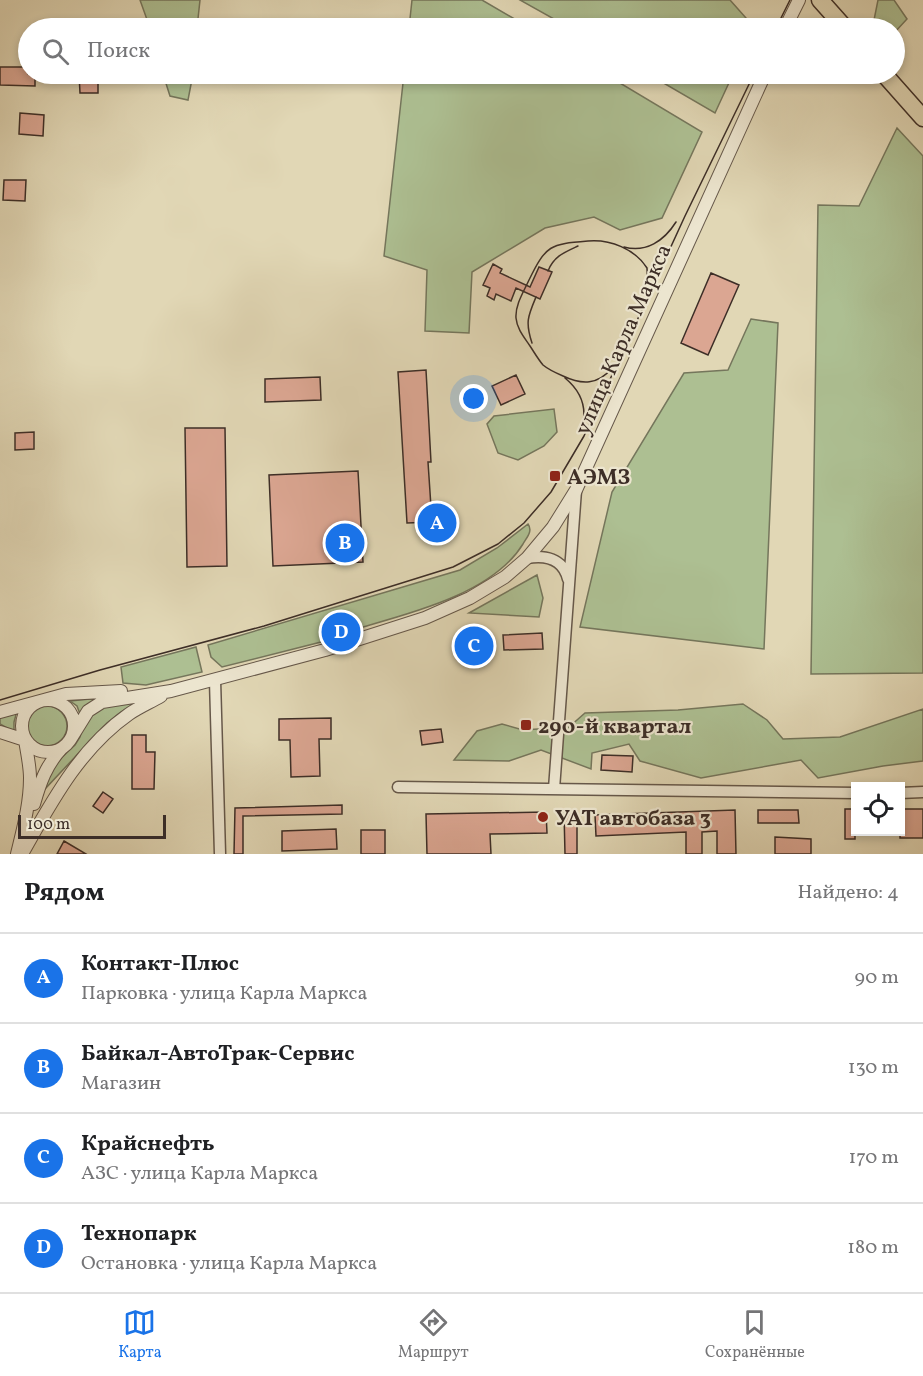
<!DOCTYPE html>
<html lang="ru">
<head>
<meta charset="utf-8">
<style>
  :root { --surface:#fff; --page:#f6f6f6; --text:#202124; --muted:#757577; --line:#e0e0e0; --accent:#1a73e8 }
  body { margin:0; font-family:Vollkorn,serif; background:var(--page); color:var(--text) }
  .controls { position:absolute; right:18px; bottom:18px; display:grid; overflow:hidden; border-radius:0px; box-shadow:0 3px 9px #0003 }
  .controls button { width:54px; height:54px; display:grid; place-items:center; padding:0; border:0; border-bottom:2px solid var(--line); background:var(--surface); color:var(--text); font:30px sans-serif }
  .scale { position:absolute; left:18px; bottom:15px; width:148px; box-sizing:border-box; padding-left:6px; border:3px solid #3d2e27; border-top:0; font-size:16px; line-height:21px; white-space:nowrap; color:#3d2e27; -webkit-text-stroke:4px #ece5cf; paint-order:stroke }
  .you { position:absolute; left:474px; top:399px; width:21px; height:21px; margin:-15px; border:4px solid #fff; border-radius:50%; background:#1a73e8; box-shadow:0 0 0 9px #1a73e833 }
  .badge { display:grid; place-items:center; width:39px; height:39px; border-radius:50%; background:var(--accent); color:#fff; font-size:20px; font-weight:700 }
  .pin { position:absolute; translate:-50% -50%; border:3px solid #fff; box-shadow:0 2px 6px #0006 }
  .list { margin:0; padding:0; list-style:none }
  h2 { display:flex; justify-content:space-between; align-items:center; height:78px; margin:0; padding:0 24px; font-size:26px }
  h2 small { font-size:20px; font-weight:400; color:var(--muted) }
  .list li { display:grid; grid-template-columns:39px 1fr auto; gap:18px; align-items:center; box-sizing:border-box; height:90px; padding:0 24px; border-top:2px solid var(--line) }
  .list b { display:block; font-size:22px; white-space:nowrap }
  .list p { margin:0; font-size:20px; white-space:nowrap; color:var(--muted) }
  .list em { font-size:20px; font-style:normal; color:var(--muted) }
  .icon { flex:none; width:33px; height:33px; fill:none; stroke:currentColor; stroke-width:2; stroke-linecap:round; stroke-linejoin:round }
  .map { position:relative; flex:none; width:923px; height:854px; overflow:hidden }
  .search { position:absolute; background:var(--surface); box-shadow:0 3px 9px #0003; left:18px; right:18px; top:18px; height:66px; display:flex; align-items:center; gap:15px; box-sizing:border-box; padding:0 21px; border-radius:33px; color:var(--muted); font-size:22px }
  .sheet { height:438px; background:var(--surface) }
  nav { display:flex; justify-content:space-around; align-items:center; box-sizing:border-box; height:84px; border-top:2px solid var(--line); background:var(--surface); font-size:16px; color:var(--muted) }
  nav a { display:grid; justify-items:center; gap:3px }
  nav .on { color:var(--accent) }
  .map>svg:first-child { display:block }
  .green { fill:#adbf92; stroke:#75765c; stroke-width:1.5 }
  .building { fill:#dba692; stroke:#3d2e27; stroke-width:1.5 }
  .lines { fill:none; stroke-linecap:round; stroke-linejoin:round }
  .minor-casing { stroke:#66584a; stroke-width:13 }
  .tertiary-casing { stroke:#66584a; stroke-width:14 }
  .primary-casing { stroke:#3d2e27; stroke-width:19 }
  .minor { stroke:#ece5cf; stroke-width:10 }
  .tertiary { stroke:#ece5cf; stroke-width:12 }
  .primary { stroke:#e1d7b5; stroke-width:16 }
  .tram { stroke:#3d2e27; stroke-width:1.5 }
  .poi-dot { fill:#8f2418; stroke:#ece5cf; stroke-width:2 }
  .labels { text-anchor:middle; stroke-width:4.5; stroke-linejoin:round; paint-order:stroke }
  .street-label { font-size:22px; fill:#3d2e27; stroke:#ece5cf }
  .poi-label { font-size:22px; font-weight:bold; fill:#3d2e27; stroke:#ece5cf; text-anchor:start }
</style>
</head>
<body>
<div class="map">
<svg width="923" height="854" viewBox="0 0 923 854">
  <rect width="100%" height="100%" fill="#e1d7b5"/>
  <filter id="stains"><feTurbulence type="fractalNoise" baseFrequency=".00333" numOctaves="4"/><feColorMatrix values="0 0 0 0 .2 0 0 0 0 .09 0 0 0 0 .02 0 0 0 .5 -.17"/></filter>
  <radialGradient id="worn" r=".72"><stop offset=".6" stop-color="#630" stop-opacity="0"/><stop offset="1" stop-color="#630" stop-opacity=".3"/></radialGradient>
  <!-- green -->
  <path class="green" d="M 140,0 L 200,0 L 197,28 L 150,28 Z
    M 412,0 L 482,0 L 530,28 L 409,28 Z
    M 520,0 L 730,0 L 754,27 L 754,28 L 570,28 Z
    M 878,0 L 894,0 L 907,19 L 895,32 L 894,28 L 883,28 L 874,20 Z
    M 163,74 L 193,74 L 188,100 L 170,96 Z
    M 404,74 L 605,74 L 702,132 L 662,218 L 620,230 L 594,217 L 545,228 L 472,272 L 469,333 L 425,331 L 427,270 L 384,256 Z
    M 648,74 L 733,74 L 715,113 Z
    M 897,128 L 923,156 L 923,673 L 811,674 L 818,205 L 859,206 Z
    M 751,319 L 778,323 L 764,649 L 580,627 L 612,492 L 684,373 L 728,370 Z
    M 554,409 L 557,432 L 544,446 L 518,460 L 498,453 L 487,424 L 494,416 Z
    M 528,524 C 533,531 527,537 523,544 C 493,593 412,613 359,628 L 353,623 L 328,631 L 321,642 L 222,667 L 211,657 L 208,645 L 460,570 L 497,548 Z
    M 537,575 L 543,598 L 539,617 L 469,613 Z
    M 196,647 L 202,672 L 146,685 L 123,683 L 121,667 Z
    M 100,698 L 80,714 L 77,706 L 70,701 Z
    M 121,702 L 135,703 L 121,712 L 107,723 L 44,790 L 44,783 L 58,761 L 75,745 L 80,737 L 83,726 L 96,709 Z
    M 743,704 L 767,720 L 783,739 L 840,737 L 923,709 L 923,761 L 883,766 L 818,778 L 801,760 L 701,778 L 640,761 L 629,744 L 592,753 L 591,769 L 541,750 L 509,761 L 454,760 L 477,731 L 502,724 L 523,730 L 569,727 L 585,713 L 678,710 Z
    M27 726a20 20 0 1 1 40 0a20 20 0 1 1-40 0Z
    M 17,711 L 14,722 L 14,732 L 0,724 L 0,717 Z"/>
  <!-- building -->
  <path class="building" d="M 0,67 L 28,67 L 28,74 L 35,74 L 35,86 L 0,85 Z
    M 79,74 L 98,74 L 98,93 L 80,93 Z
    M 20,113 L 44,115 L 43,136 L 19,134 Z
    M 4,180 L 26,180 L 25,201 L 3,200 Z
    M 493,264 L 502,269 L 500,273 L 530,287 L 539,267 L 552,272 L 540,299 L 516,288 L 511,301 L 496,294 L 494,300 L 487,296 L 490,288 L 483,285 Z
    M 711,273 L 739,285 L 708,355 L 681,343 Z
    M 426,370 L 431,462 L 428,462 L 432,522 L 407,523 L 398,372 Z
    M 516,375 L 525,394 L 501,405 L 492,386 Z
    M 320,377 L 321,400 L 265,402 L 265,379 Z
    M 185,428 L 225,428 L 227,566 L 187,567 Z
    M 34,432 L 34,449 L 15,450 L 15,433 Z
    M 358,471 L 363,562 L 273,566 L 269,475 Z
    M 542,633 L 543,649 L 504,650 L 503,635 Z
    M 331,718 L 331,739 L 319,739 L 320,776 L 291,777 L 290,740 L 279,740 L 279,719 Z
    M 441,729 L 443,742 L 422,745 L 420,731 Z
    M 132,735 L 146,735 L 146,752 L 155,752 L 154,789 L 132,789 Z
    M 602,755 L 633,756 L 632,772 L 601,770 Z
    M 103,792 L 113,799 L 103,813 L 93,806 Z
    M 342,805 L 342,814 L 243,816 L 243,854 L 234,854 L 235,808 Z
    M 845,809 L 855,809 L 855,839 L 845,839 Z
    M 900,809 L 923,809 L 923,838 L 900,838 Z
    M 735,810 L 736,854 L 717,854 L 717,831 L 702,832 L 702,854 L 686,854 L 686,832 L 596,836 L 595,815 Z
    M 758,810 L 798,810 L 799,823 L 758,823 Z
    M 577,811 L 577,854 L 565,854 L 564,812 Z
    M 546,812 L 547,833 L 490,834 L 491,854 L 427,854 L 426,814 Z
    M 336,829 L 337,849 L 282,851 L 282,831 Z
    M 361,830 L 385,830 L 385,854 L 361,854 Z
    M 775,837 L 811,839 L 811,854 L 775,854 Z
    M 64,841 L 86,854 L 57,854 Z"/>
  <g class="lines">
    <defs>
      <path id="minor" d="M 527,558 C 544,555 563,558 568,579
        M 215,680 L 220,854
        M 398,787 L 856,793
        M 554,789 L 576,490
        M 900,793 L 923,792"/>
      <path id="tertiary" d="M 785,28 L 799,0
        M22 726a26 26 0 1 1 52 0a26 26 0 1 1-52 0Z
        M 0,712 L 66,694 L 121,691
        M 0,732 L 25,740 C 27,753 30,766 30,778 C 30,804 23,829 17,854
        M 70,740 L 88,711 L 102,702 L 171,691 L 325,650 L 425,618 L 470,598 L 505,577 L 527,558 L 553,527 L 576,490 L 765,74
        M 34,804 C 40,783 46,765 62,748
        M 22,854 C 51,803 79,749 129,714 C 139,707 151,702 161,696"/>
      <path id="primary" d="M 820,0 L 845,28
        M 884,74 L 923,118"/>
    </defs>
    <!-- minor casing -->
    <use href="#minor" class="minor-casing"/>
    <!-- tertiary casing -->
    <use href="#tertiary" class="tertiary-casing"/>
    <!-- primary casing -->
    <use href="#primary" class="primary-casing"/>
    <!-- minor -->
    <use href="#minor" class="minor"/>
    <!-- tertiary -->
    <use href="#tertiary" class="tertiary"/>
    <!-- primary -->
    <use href="#primary" class="primary"/>
    <!-- tram -->
    <path class="tram" d="M 776,28 L 790,0
      M 624,247 C 646,253 664,241 676,222
      M 548,271 C 554,256 565,252 578,246
      M 532,343 C 525,322 528,316 536,297
      M 612,368 C 598,385 582,385 563,376 C 556,373 549,370 543,365 C 538,359 534,352 530,346 C 524,337 517,329 516,318 C 515,305 524,291 529,280 C 546,245 550,244 588,241 C 610,239 635,249 647,268 L 648,290
      M 565,378 C 582,392 588,410 581,431
      M 0,700 L 100,670 L 264,626 L 453,567 L 498,544 L 524,523 L 551,492 L 584,436 L 685,216 L 754,74"/>
  </g>
  <!-- markers -->
  <g class="poi-dot">
    <rect x="549" y="470" width="12" height="12" rx="3"/>
    <rect x="520" y="719" width="12" height="12" rx="3"/>
    <circle cx="543" cy="817" r="6"/>
  </g>
  <g class="labels">
    <!-- street labels -->
    <g class="street-label">
      <text transform="translate(622 339) rotate(-66)" y="8">улица Карла Маркса</text>
    </g>
    <!-- poi labels -->
    <g class="poi-label">
      <text x="567" y="484">АЭМЗ</text>
      <text x="538" y="733">290-й квартал</text>
      <text x="555" y="825">УАТ автобаза 3</text>
    </g>
  </g>
  <rect width="100%" height="100%" filter="url(#stains)"/>
  <rect width="100%" height="100%" fill="url(#worn)"/>
</svg>
<div class="controls">
<button><svg class="icon" aria-label="locate" viewBox="0 0 24 24"><circle cx="12" cy="12" r="6"/><path d="M12 2v4M12 18v4M2 12h4M18 12h4"/></svg></button>
</div>
<div class="scale">100 m</div>
<div class="you"></div>
<div class="pin badge" style="left:437px;top:523px">A</div>
<div class="pin badge" style="left:345px;top:543px">B</div>
<div class="pin badge" style="left:474px;top:646px">C</div>
<div class="pin badge" style="left:341px;top:632px">D</div>
<div class="search"><svg class="icon" aria-label="search" viewBox="0 0 24 24"><circle cx="10" cy="10" r="6"/><path d="M15 15l6 6"/></svg>Поиск</div>
</div>
<section class="sheet">
<h2>Рядом<small>Найдено: 4</small></h2>
<ul class="list">
<li><span class="badge">A</span><div><b>Контакт-Плюс</b><p>Парковка · улица Карла Маркса</p></div><em>90 m</em></li>
<li><span class="badge">B</span><div><b>Байкал-АвтоТрак-Сервис</b><p>Магазин</p></div><em>130 m</em></li>
<li><span class="badge">C</span><div><b>Крайснефть</b><p>АЗС · улица Карла Маркса</p></div><em>170 m</em></li>
<li><span class="badge">D</span><div><b>Технопарк</b><p>Остановка · улица Карла Маркса</p></div><em>180 m</em></li>
</ul>
</section>
<nav>
<a class="on"><svg class="icon" aria-label="map" viewBox="0 0 24 24"><path d="M3 6l6-2 6 2 6-2v14l-6 2-6-2-6 2zM9 4v14M15 6v14"/></svg>Карта</a>
<a><svg class="icon" aria-label="directions" viewBox="0 0 24 24"><path d="M12 3l9 9-9 9-9-9zM9 14v-3h6M13 9l2 2-2 2"/></svg>Маршрут</a>
<a><svg class="icon" aria-label="saved" viewBox="0 0 24 24"><path d="M7 4h10v16l-5-4-5 4z"/></svg>Сохранённые</a>
</nav>
</body>
</html>
